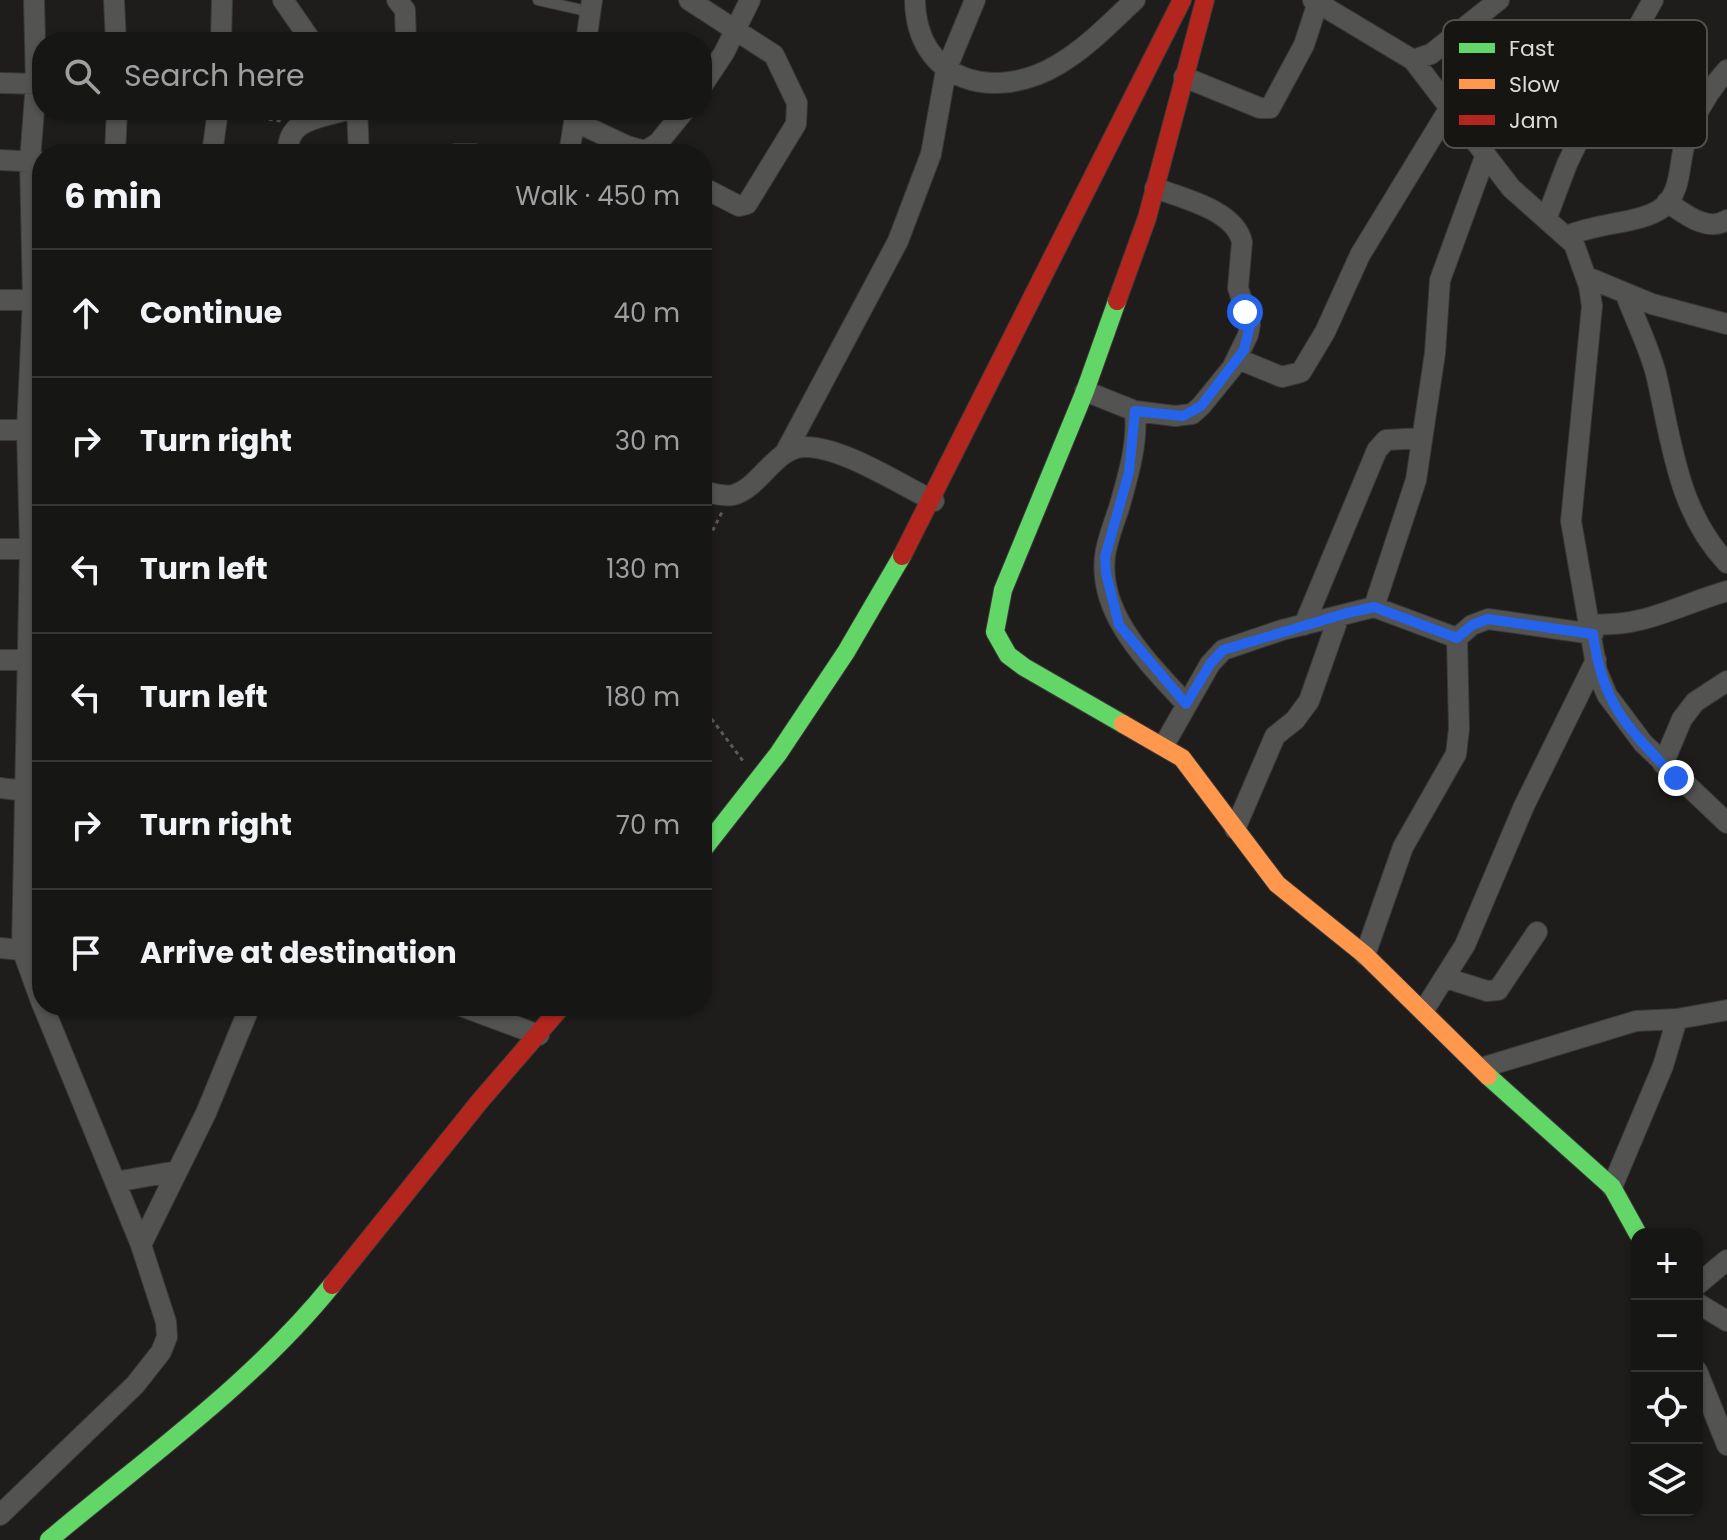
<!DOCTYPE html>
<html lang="en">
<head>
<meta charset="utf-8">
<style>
  :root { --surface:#161615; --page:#232322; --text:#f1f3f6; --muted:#9e9fa0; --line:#353534 }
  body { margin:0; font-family:Poppins,sans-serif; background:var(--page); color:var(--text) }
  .controls { position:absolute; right:24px; bottom:24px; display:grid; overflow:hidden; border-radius:16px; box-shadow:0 2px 6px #0004 }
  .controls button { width:72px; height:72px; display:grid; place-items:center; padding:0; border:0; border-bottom:2px solid var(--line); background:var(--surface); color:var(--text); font:40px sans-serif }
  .stop { position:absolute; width:24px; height:24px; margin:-18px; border:6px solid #2563eb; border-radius:50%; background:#fff }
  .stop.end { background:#2563eb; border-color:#fff; box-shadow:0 2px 8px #0008 }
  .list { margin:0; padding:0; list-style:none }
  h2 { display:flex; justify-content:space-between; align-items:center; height:104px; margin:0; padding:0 32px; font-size:34px }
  h2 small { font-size:26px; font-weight:400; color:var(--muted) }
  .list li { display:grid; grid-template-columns:52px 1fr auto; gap:24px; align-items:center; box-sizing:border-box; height:128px; padding:0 32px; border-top:2px solid var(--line) }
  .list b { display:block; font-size:30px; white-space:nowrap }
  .list em { font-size:26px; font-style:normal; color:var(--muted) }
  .icon { flex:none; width:44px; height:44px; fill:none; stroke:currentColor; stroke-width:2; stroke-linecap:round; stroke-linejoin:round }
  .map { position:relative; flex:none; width:1727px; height:1540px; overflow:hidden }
  .search { position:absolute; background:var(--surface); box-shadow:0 2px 6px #0004; left:32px; top:32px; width:680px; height:88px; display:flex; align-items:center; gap:20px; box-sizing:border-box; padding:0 28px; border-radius:32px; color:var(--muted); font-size:30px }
  .panel { position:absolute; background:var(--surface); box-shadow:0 2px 6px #0004; left:32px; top:144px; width:680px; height:872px; border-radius:32px }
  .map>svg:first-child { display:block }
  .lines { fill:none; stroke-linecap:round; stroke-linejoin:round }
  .lane-casing { stroke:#3a3938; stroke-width:12 }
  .street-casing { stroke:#3a3938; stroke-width:22 }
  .fast-casing { stroke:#3a3938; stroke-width:20 }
  .slow-casing { stroke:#3a3938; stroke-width:20 }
  .jam-casing { stroke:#3a3938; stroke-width:20 }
  .path { stroke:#5a5958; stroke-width:3; stroke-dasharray:4 4; stroke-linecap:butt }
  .lane { stroke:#535352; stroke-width:10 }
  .street { stroke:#535352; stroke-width:20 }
  .fast { stroke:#63d668; stroke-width:18 }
  .slow { stroke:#ff974d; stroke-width:18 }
  .jam { stroke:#b3261e; stroke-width:18 }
  .route { stroke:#2563eb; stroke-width:10 }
  .key { fill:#161512; stroke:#51504e; stroke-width:2 }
  .key-label { font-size:22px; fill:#dcdbd9 }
</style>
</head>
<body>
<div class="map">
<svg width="1727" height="1540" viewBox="0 0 1727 1540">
  <rect width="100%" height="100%" fill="#1e1d1c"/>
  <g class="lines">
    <defs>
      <path id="lane" d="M 538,0 L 591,12"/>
      <path id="street" d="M 34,0 L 36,83 L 30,161 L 33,299 L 27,430 L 30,549 L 22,949 L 42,1004
        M 114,0 L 116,42
        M 283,0 L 312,42
        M 397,0 L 405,10 L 406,42
        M 689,0 L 774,55 L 797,103 L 796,124 L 747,204 L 739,206 L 702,187
        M 915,0 C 916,82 995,103 1059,64 C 1088,47 1111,22 1135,0
        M 1313,0 L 1413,60 L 1511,188 L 1574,244 L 1589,286 L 1592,306 L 1571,521 L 1597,671 L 1607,695 L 1643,743 L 1727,823
        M 221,42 L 222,0
        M 586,42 L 592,0
        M 1413,60 L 1431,54 L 1499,0
        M 1184,77 L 1260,108 L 1270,108 L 1304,45 L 1318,2
        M 0,83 L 42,84
        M 702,86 L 724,53 L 750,0
        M 357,110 L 359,154
        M 574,121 L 627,146 L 645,151 L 658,143 L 685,110
        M 115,154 L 117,110
        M 212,154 L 218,110
        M 288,154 C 286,119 318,119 346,110
        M 456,154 L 474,154
        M 569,154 L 576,110
        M 0,160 L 40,162
        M 1667,202 C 1684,213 1707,233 1727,220
        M 1547,217 L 1567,164 L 1602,92 L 1653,0
        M 1567,236 C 1595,223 1643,223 1662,208 C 1683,191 1678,163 1686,139 C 1696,112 1708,91 1727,70
        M 1587,277 L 1652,304 L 1727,324
        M 1625,293 C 1635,319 1649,347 1656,374 C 1672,442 1677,510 1727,563
        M 0,300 L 42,300
        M 1238,359 L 1282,377 L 1301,372 L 1325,332 L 1360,255 L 1449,109
        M 1085,391 L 1135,411 L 1175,416 L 1192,414 L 1201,406 L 1232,368 L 1248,335 L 1250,325 L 1238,288 L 1242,242 C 1235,210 1182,198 1155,188
        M 1135,411 C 1138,444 1128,476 1119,508 C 1114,523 1107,540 1105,556 C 1098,616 1150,664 1186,704
        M 0,430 L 42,430
        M 785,453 L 898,241 L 931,154 L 946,70 L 975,0
        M 702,491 C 711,493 724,497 733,495 C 760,488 774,449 803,447 C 840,445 901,485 934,501
        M 0,549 L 42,549
        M 1374,607 L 1416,480 L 1435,353 L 1440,280 L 1485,157
        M 1591,624 C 1643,628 1678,605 1727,591
        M 1304,625 L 1377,450 L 1386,440 L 1422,438
        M 0,660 L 42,660
        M 1164,745 L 1210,664 L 1223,650 L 1282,630 L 1374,607 L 1457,638 L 1472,625 L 1488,619 L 1593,634
        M 1663,764 L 1682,719 L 1695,702 L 1727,681
        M 0,788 L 42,793
        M 1235,829 L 1275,736 L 1295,720 L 1309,701 L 1339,616
        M 0,948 L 42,952
        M 1365,955 L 1403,847 L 1456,754 L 1459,729 L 1457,638
        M 1446,978 L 1487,991 L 1498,990 L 1537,932
        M 461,1006 L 539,1035
        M 1424,1010 L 1465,945 L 1524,806 L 1596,660
        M 1481,1068 L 1636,1021 L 1677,1019 L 1727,1010
        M 115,1182 L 177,1171
        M 1612,1187 L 1663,1066 L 1677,1019
        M 141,1245 L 206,1113 L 250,1006
        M 1697,1285 L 1727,1260
        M 1697,1303 L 1727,1321
        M 1697,1371 L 1727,1445
        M 0,1515 L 135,1385 L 161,1352 L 167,1337 L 166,1322 L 141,1245 L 43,1006"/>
      <path id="fast" d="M 1117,301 L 1085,391 L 1003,590 L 995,632 L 1008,655 L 1024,667 L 1123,724
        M 702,851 L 778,754 L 846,652 L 902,556
        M 1488,1076 L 1612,1187 L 1638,1234
        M 49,1540 C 145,1459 253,1383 332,1285"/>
      <path id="slow" d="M 1123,724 L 1182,758 L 1277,884 L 1365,955 L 1488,1076"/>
      <path id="jam" d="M 1117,301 L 1147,218 L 1205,0
        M 902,556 L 1182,0
        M 332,1285 L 480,1101 L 562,1006"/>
    </defs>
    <!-- lane casing -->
    <use href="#lane" class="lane-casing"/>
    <!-- street casing -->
    <use href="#street" class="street-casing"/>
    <!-- fast casing -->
    <use href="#fast" class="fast-casing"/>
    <!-- slow casing -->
    <use href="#slow" class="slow-casing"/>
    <!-- jam casing -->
    <use href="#jam" class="jam-casing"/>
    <!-- path -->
    <path class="path" d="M 237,115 L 281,121
      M 702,552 L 722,512
      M 702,706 L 743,761"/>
    <!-- lane -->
    <use href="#lane" class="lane"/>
    <!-- street -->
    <use href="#street" class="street"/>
    <!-- fast -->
    <use href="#fast" class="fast"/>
    <!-- slow -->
    <use href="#slow" class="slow"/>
    <!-- jam -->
    <use href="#jam" class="jam"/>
  </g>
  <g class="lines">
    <!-- route -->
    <path class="route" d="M 1245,312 L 1250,325 L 1244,350 L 1201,406 L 1183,416 L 1135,411 L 1129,472 L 1105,557 L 1106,573 L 1119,625 L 1186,704 L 1210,664 L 1223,650 L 1347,613 L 1374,607 L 1457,638 L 1472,625 L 1488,619 L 1593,634 C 1602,705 1628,728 1676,778"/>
  </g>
  <!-- legend -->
  <rect x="1443" y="20" width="264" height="128" rx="12" class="key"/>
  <rect x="1459" y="43" width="36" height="10" fill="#63d668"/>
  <rect x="1459" y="79" width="36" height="10" fill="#ff974d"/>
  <rect x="1459" y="115" width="36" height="10" fill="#b3261e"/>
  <g class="key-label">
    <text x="1509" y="56">Fast</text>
    <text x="1509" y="92">Slow</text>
    <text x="1509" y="128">Jam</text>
  </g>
</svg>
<div class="controls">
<button>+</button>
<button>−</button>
<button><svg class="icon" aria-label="locate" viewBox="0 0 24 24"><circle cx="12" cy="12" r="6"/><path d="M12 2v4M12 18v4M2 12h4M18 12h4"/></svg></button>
<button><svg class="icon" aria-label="layers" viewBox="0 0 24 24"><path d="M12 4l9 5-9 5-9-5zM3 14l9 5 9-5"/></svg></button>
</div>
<div class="stop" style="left:1245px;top:312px"></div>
<div class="stop end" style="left:1676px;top:778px"></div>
<div class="search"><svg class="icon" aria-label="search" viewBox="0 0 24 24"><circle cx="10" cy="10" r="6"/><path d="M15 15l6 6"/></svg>Search here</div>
<section class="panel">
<h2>6 min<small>Walk · 450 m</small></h2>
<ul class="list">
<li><svg class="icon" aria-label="ahead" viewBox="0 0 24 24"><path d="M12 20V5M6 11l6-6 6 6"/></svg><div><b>Continue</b></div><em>40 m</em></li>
<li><svg class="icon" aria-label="right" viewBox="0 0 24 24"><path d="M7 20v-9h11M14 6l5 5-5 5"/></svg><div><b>Turn right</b></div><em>30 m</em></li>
<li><svg class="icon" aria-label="left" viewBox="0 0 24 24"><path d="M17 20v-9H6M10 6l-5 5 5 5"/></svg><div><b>Turn left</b></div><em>130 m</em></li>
<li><svg class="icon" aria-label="left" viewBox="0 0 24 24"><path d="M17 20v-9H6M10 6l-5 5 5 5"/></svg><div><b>Turn left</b></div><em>180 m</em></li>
<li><svg class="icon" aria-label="right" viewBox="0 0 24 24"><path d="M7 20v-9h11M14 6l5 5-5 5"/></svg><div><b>Turn right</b></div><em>70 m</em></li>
<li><svg class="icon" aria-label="arrive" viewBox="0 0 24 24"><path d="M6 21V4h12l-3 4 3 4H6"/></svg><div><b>Arrive at destination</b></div></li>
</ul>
</section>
</div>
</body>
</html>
